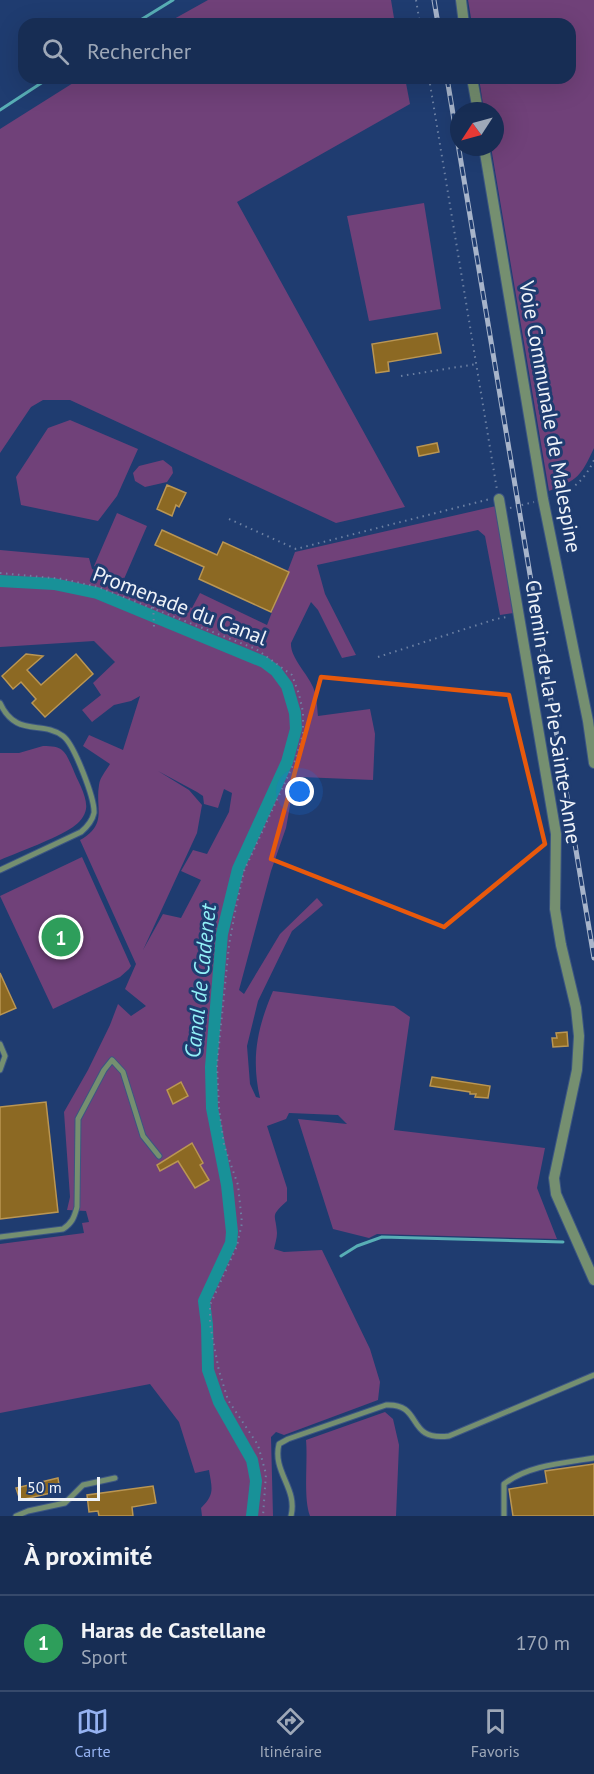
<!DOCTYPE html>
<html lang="fr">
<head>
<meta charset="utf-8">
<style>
  :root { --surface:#172d54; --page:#20355a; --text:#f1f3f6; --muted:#9ea8b8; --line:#36496b; --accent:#95b2f1 }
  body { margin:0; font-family:"PT Sans",sans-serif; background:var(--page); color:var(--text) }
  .compass { position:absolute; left:450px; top:102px; width:54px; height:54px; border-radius:50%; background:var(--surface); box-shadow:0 6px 24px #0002; rotate:234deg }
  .scale { position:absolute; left:18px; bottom:15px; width:82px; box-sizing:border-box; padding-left:6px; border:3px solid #eff3f9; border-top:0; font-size:16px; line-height:21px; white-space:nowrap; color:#eff3f9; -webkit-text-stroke:4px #1f3c70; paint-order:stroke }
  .you { position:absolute; left:300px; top:792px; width:21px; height:21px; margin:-15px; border:4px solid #fff; border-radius:50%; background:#1a73e8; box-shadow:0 0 0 9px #1a73e833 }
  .badge { display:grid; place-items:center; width:39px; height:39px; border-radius:50%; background:var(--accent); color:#fff; font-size:20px; font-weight:700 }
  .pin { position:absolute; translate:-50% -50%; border:3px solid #fff; box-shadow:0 2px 6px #0006 }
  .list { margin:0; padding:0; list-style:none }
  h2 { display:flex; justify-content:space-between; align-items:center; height:78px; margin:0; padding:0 24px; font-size:26px }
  h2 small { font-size:20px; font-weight:400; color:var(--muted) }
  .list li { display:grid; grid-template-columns:39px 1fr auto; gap:18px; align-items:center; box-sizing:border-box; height:96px; padding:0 24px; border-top:2px solid var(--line) }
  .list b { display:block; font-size:22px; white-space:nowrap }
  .list p { margin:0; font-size:20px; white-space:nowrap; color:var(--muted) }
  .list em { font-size:20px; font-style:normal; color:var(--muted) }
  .icon { flex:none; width:33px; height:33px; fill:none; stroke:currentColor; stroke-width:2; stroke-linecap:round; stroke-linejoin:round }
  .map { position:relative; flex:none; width:594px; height:1516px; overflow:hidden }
  .search { position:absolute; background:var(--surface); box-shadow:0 6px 24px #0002; left:18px; right:18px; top:18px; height:66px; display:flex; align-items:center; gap:15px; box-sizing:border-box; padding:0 21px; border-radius:18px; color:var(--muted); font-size:22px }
  .sheet { height:174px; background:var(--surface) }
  nav { display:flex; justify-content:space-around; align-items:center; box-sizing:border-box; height:84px; border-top:2px solid var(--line); background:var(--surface); font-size:16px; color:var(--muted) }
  nav a { display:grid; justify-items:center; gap:3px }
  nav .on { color:var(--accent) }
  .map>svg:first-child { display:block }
  .green { fill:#704179; fill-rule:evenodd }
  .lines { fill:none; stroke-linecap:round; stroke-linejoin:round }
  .stream { stroke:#58aeb5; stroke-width:3 }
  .canal { stroke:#189198; stroke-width:12 }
  .building { fill:#8c6923; stroke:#ba9653; stroke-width:1.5 }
  .lane-casing { stroke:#3c5683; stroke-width:7 }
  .street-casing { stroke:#3c5683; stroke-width:12 }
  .path { stroke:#6c80a3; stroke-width:2; stroke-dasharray:1.5 4.5; stroke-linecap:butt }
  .lane { stroke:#758f70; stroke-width:5 }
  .street { stroke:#758f70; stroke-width:10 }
  .rail-casing { stroke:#a7b4ca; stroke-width:5 }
  .rail { stroke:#1f3c70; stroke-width:3; stroke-dasharray:9; stroke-linecap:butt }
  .path-bridge { stroke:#6c80a3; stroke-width:2; stroke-dasharray:1.5 4.5; stroke-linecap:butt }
  .marked { fill:none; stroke:#e8590c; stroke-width:4.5; stroke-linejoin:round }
  .labels { text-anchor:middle; stroke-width:6; stroke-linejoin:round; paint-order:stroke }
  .street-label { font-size:21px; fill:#eff3f9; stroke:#1f3c70 }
  .water-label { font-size:22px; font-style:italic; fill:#92f1f7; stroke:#1f3c70 }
</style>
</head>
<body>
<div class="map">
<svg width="594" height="1516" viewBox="0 0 594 1516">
  <rect width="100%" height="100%" fill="#1f3c70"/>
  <!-- green -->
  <path class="green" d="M 208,0 L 391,0 L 395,24 L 165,24 Z
    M 468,0 L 594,0 L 594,448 C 581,476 578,480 549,491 L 491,147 L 495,147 L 495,111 L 484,111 L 479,78 L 570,78 L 570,24 L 472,24 Z
    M 81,78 L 405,78 L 410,104 L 237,202 L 405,507 L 336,523 L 70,400 L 43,400 L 31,407 L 0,453 L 0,129 Z
    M 424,203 L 441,309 L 369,321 L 347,216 Z
    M 70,420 L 138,449 L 117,496 L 98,521 L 21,505 L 16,477 L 48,428 Z
    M 163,460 L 172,467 L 173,473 L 167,482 L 145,487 L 135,481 L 133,473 L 139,466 Z
    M 496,506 L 514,613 L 500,615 L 485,536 L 478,530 L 317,565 L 325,594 L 356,655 L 342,658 L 318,610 L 311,602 L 291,643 C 290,657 307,673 313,687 C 317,696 317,707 318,716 L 370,709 L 375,734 L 373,780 L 301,777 L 291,800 L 286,828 L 271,871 L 239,990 L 244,994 L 280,934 L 317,898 L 323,905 L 292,931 L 258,1001 L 247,1046 L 250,1084 L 256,1097 L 260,1098 C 251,1059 257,1028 273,991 L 394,1006 L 410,1017 L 394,1130 L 545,1148 L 537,1188 L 557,1239 L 377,1234 L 369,1238 L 333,1229 L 298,1119 L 347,1124 L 338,1115 L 289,1113 L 286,1119 L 267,1126 L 287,1188 L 287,1201 C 269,1217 276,1214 277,1233 C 277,1238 275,1244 274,1249 L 284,1252 L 322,1250 L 370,1349 L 380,1382 L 378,1400 L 284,1435 L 276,1432 L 271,1437 L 273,1516 L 202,1516 L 201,1508 C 215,1494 212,1489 209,1470 L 195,1473 L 179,1422 L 150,1384 L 0,1413 L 0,1244 L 84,1233 L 82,1223 L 89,1222 L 86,1211 L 67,1210 L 70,1197 L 64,1112 L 88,1070 L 110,1025 L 118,1004 L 131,1016 L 146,1006 L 125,989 L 136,964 L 80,840 C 108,824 95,809 99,785 C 100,777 106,771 110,764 L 83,746 L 89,735 L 123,750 L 140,696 L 131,701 L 114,705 L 92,722 L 82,710 L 101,695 L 93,683 L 115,662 L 94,641 L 0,647 L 0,550 L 89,558 L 92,569 L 192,608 L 200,593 L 267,625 L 295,552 ZM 158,771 L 197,792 L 203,796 L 204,804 L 218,808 L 224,789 L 232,793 L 229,812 L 207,854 L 193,850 L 181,871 L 201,880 L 181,918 L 163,914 L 143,950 L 197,833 L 202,805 L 189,790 Z
    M 117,513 L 147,526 L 124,579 L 94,566 Z
    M 43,746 C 64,746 65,751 73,769 C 77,780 88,797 86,809 C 85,816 79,823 73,827 C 55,839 21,851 0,860 L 0,753 L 19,753 Z
    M 82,857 L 131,966 L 129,969 L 120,977 L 53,1009 L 0,896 Z
    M 385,1412 L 393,1419 L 399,1445 L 396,1516 L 310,1516 C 303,1498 308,1462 306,1440 Z"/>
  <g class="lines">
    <!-- stream -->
    <path class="stream" d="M 134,24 L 173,0
      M 0,110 L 49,78
      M 341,1256 L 357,1246 L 382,1237 L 563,1242"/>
    <!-- canal -->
    <path class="canal" d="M 0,581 L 54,584 L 97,593 L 264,662 L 276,671 L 287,686 L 295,713 L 296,729 L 287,762 L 238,869 L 222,934 L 211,1067 L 212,1108 L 227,1185 L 232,1232 L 231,1243 L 204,1301 L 207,1325 L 208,1370 L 219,1402 L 252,1460 L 256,1481 L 252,1516"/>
  </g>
  <!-- building -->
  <path class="building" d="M 437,333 L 441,353 L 388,362 L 389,371 L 376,373 L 372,344 Z
    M 437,443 L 439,452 L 419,456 L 417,447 Z
    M 167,485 L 186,493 L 179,507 L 176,505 L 172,516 L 157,509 Z
    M 162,530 L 217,555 L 223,542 L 289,572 L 271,612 L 199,579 L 204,567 L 155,545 Z
    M 26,654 L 43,656 L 27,670 L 41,685 L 76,654 L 93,674 L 45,717 L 32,703 L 36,699 L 21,682 L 13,689 L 2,676 Z
    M 0,973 L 16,1008 L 0,1015 Z
    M 567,1032 L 568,1046 L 553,1047 L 552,1038 L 557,1038 L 556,1033 Z
    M 432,1077 L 490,1086 L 488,1098 L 475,1097 L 476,1094 L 470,1094 L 470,1092 L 430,1086 Z
    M 181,1082 L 188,1096 L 173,1104 L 167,1090 Z
    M 46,1102 L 58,1212 L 0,1219 L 0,1107 Z
    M 192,1143 L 203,1163 L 200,1165 L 209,1180 L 195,1188 L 178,1161 L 160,1171 L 157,1165 Z
    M 594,1464 L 594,1516 L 513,1516 L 509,1489 L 547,1483 L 545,1471 Z
    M 58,1478 L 60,1491 L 20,1500 L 16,1488 Z
    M 153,1486 L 156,1503 L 132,1507 L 133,1516 L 99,1516 L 98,1511 L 89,1512 L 87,1495 Z"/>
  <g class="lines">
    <defs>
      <path id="lane" d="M 0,703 C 16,738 42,720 63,736 C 74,744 95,799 94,813 C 92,822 87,827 81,832 L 0,870
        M 0,1044 L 5,1056 L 0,1070
        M 0,1237 L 63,1229 C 72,1223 74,1218 77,1207 L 78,1119 L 104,1070 L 112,1060 L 123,1072 L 143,1136 L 159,1156
        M 16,1516 L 28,1511 L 65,1503 L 83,1485 L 115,1478
        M 291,1516 C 298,1488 272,1472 279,1444 L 288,1439 L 386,1405 C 424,1403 405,1442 449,1436 L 594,1375
        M 504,1516 L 504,1484 C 529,1465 564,1463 594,1458"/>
      <path id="street" d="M 461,0 L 464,24
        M 472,78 L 478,111
        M 484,147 L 543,499 L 588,721 L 594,763
        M 499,499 L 556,834 L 555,909 L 561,945 L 576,1008 L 579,1036 L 577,1070 L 554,1178 L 556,1194 L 594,1280"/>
    </defs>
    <!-- lane casing -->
    <use href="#lane" class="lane-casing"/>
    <!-- street casing -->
    <use href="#street" class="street-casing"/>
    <!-- path -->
    <path class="path" d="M 416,0 L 420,24
      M 429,78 L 497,490
      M 401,376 L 477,364
      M 554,496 C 574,490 585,479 594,460
      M 510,508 L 534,502
      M 229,519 L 296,549 L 490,499
      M 0,573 L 63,579 L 98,587 L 256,649 L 292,675 L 299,694 L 303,712 L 303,734 L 295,761 L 244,871 L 236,907 L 229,945 L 217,1065 L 219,1108 L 224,1145 L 238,1185 L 242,1223 L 237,1246 L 210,1305 L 210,1324 L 219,1371 L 228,1400 L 258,1445 L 266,1474 L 263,1516
      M 378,657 L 496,619 L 507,617"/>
    <!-- lane -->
    <use href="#lane" class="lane"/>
    <!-- street -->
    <use href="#street" class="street"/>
    <defs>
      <path id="rail" d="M 434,0 L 438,24
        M 447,78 L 594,958"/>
    </defs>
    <!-- rail casing -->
    <use href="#rail" class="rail-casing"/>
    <!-- rail -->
    <use href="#rail" class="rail"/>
    <!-- path-bridge -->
    <path class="path-bridge" d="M 153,601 L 154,627"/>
  </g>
  <!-- marked area -->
  <path class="marked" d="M 321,677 L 509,695 L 545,844 L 444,927 L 271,859 Z"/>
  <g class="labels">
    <!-- street labels -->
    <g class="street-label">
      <text transform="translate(550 417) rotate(80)" y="7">Voie Communale de Malespine</text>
      <text transform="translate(180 606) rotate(21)" y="7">Promenade du Canal</text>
      <text transform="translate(553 712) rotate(81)" y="7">Chemin de la Pie Sainte-Anne</text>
    </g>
    <!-- water labels -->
    <g class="water-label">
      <text transform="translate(200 981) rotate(-84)" y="8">Canal de Cadenet</text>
    </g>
  </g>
</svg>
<svg class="compass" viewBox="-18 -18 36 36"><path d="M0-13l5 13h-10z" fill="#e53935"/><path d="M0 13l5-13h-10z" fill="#9ea8b8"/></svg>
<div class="scale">50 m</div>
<div class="you"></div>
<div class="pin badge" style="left:61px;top:937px;background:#2e9e5b">1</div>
<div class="search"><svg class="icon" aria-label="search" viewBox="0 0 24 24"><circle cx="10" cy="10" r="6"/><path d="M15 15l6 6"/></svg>Rechercher</div>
</div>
<section class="sheet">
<h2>À proximité<small></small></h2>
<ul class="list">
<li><span class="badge" style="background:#2e9e5b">1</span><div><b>Haras de Castellane</b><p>Sport</p></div><em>170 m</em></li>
</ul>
</section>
<nav>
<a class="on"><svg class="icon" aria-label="map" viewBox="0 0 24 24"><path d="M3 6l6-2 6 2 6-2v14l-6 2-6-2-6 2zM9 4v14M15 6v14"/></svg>Carte</a>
<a><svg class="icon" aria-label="directions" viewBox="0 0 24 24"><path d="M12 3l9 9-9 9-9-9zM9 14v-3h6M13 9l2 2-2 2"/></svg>Itinéraire</a>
<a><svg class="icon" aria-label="saved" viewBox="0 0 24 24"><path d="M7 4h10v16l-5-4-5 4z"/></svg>Favoris</a>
</nav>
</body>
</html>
